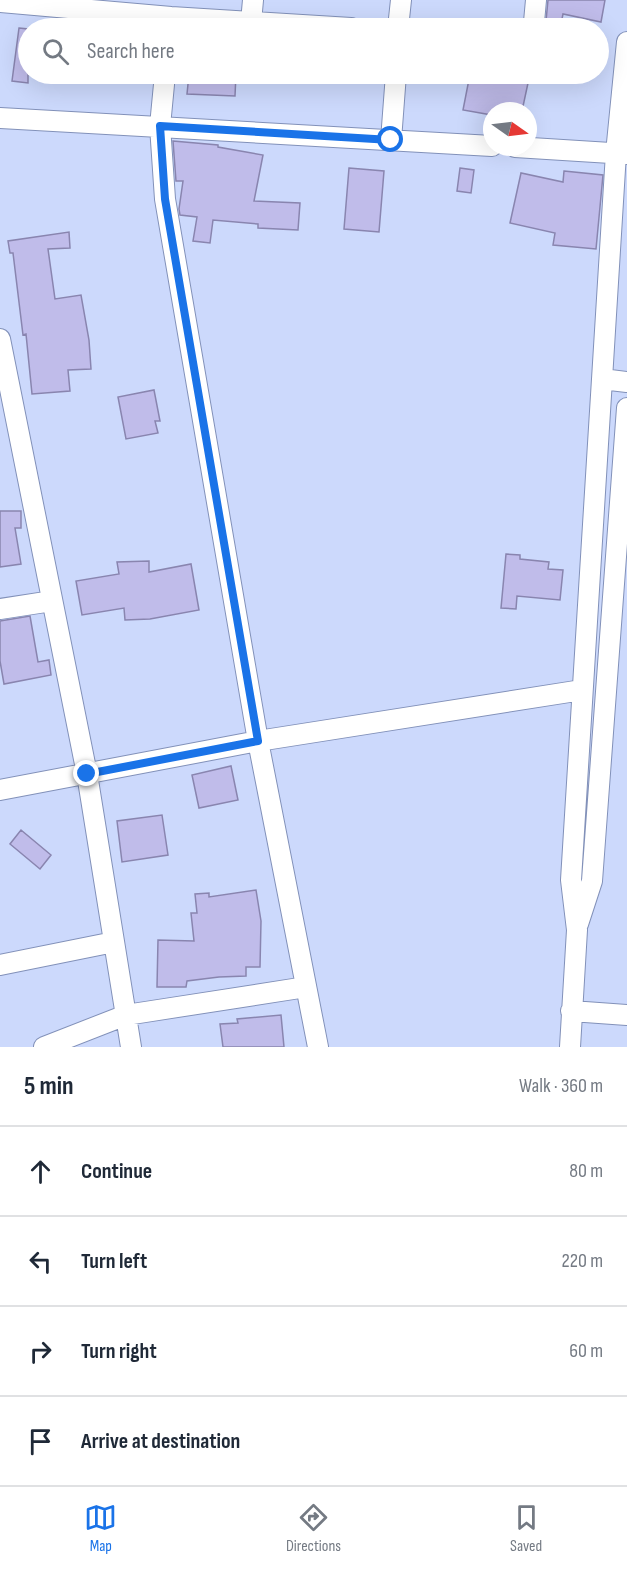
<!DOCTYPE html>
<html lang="en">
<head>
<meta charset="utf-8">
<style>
  :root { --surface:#fff; --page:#f6f6f7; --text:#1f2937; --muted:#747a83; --line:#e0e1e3; --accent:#1a73e8 }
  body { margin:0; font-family:"Sofia Sans Condensed",sans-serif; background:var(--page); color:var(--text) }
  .compass { position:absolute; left:483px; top:102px; width:54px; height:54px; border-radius:50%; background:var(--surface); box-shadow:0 6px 24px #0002; rotate:104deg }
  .stop { position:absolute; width:18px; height:18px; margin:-14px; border:4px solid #1a73e8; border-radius:50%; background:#fff }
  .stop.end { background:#1a73e8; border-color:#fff; box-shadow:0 2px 6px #0008 }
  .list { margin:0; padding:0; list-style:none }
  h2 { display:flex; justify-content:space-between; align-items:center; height:78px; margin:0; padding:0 24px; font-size:26px }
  h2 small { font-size:20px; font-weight:400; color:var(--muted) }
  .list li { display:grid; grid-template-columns:39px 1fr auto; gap:18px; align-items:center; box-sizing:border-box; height:90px; padding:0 24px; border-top:2px solid var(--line) }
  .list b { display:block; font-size:22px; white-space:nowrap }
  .list em { font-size:20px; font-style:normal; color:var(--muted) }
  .icon { flex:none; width:33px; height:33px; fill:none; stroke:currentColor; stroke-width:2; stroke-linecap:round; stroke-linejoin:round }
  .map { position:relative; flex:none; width:627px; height:1047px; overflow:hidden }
  .search { position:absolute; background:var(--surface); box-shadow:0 6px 24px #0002; left:18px; right:18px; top:18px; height:66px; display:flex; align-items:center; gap:15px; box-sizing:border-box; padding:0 21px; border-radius:33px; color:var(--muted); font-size:22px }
  .sheet { height:438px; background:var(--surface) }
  nav { display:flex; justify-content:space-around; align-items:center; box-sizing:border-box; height:84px; border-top:2px solid var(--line); background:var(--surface); font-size:16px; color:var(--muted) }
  nav a { display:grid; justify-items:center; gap:3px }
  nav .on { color:var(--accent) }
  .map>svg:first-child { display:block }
  .building { fill:#c0bcea; stroke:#8985af; stroke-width:1.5 }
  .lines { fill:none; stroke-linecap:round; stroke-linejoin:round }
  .minor-casing { stroke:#8291b9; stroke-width:22 }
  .minor { stroke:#fff; stroke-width:20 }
  .route { stroke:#1a73e8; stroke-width:8 }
</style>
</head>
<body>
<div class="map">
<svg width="627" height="1047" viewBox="0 0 627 1047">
  <rect width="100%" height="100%" fill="#ccd9fc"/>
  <!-- building -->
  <path class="building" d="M 548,0 L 605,0 L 601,22 L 563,14 L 561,24 L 546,21 Z
    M 19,28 L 28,29 L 28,83 L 12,81 Z
    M 189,74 L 236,74 L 235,96 L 187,94 Z
    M 470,74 L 528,83 L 522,111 L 492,111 L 492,115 L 463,110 Z
    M 173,141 L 218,145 L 218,147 L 263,155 L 254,201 L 300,203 L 298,230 L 258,228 L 258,224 L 213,220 L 210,243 L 193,241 L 197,217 L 180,215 L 179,209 L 183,181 L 176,181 Z
    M 349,168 L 384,171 L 379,232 L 344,229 Z
    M 460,168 L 474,170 L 471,193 L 457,191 Z
    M 564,171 L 603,175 L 596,249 L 553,245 L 555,233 L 510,223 L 521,173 L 563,182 Z
    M 69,232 L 70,248 L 48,249 L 55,299 L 81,295 L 89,340 L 91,369 L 68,370 L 70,391 L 32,394 L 26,334 L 23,335 L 13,253 L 10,253 L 8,241 Z
    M 154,390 L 160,421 L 155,421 L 158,433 L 126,439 L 118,397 Z
    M 0,511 L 21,511 L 21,528 L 15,528 L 21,564 L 0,567 Z
    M 506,554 L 520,555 L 520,559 L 549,562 L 548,569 L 563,570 L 560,600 L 517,596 L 516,609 L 501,608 Z
    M 149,561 L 149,572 L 191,564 L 199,610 L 150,619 L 125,620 L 124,608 L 82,615 L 76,581 L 119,574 L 117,562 Z
    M 30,616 L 38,662 L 49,660 L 51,675 L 4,684 L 0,661 L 0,621 Z
    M 231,766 L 238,800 L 199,808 L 192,775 Z
    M 162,815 L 168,855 L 122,862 L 117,821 Z
    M 21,830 L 51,855 L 40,869 L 10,844 Z
    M 256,890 L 261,921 L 260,967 L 246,967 L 246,976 L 219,977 L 187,981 L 186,987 L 157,987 L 158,940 L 194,941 L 191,913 L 197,913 L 195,894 L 209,893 L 209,897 Z
    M 281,1015 L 284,1047 L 223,1047 L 220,1024 L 238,1023 L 237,1019 Z"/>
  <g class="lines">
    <defs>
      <path id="minor" d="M 0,2 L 171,17 L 351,28
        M 251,22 L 253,0
        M 398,28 L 401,0
        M 532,28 L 534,22 L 536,0
        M 165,74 L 160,126 L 165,199 L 258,741 L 318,1047
        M 0,118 L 492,146
        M 391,140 L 396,74
        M 515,147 L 627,154
        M 0,339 L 87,774 L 131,1047
        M 602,379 L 627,382
        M 0,609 L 52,601
        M 0,790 L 258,741 L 582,690
        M 578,924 L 592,881 L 627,408
        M 0,965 L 114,942
        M 571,1011 L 627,1015
        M 44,1047 L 126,1015 L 306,987
        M 570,1047 L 577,930 L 571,880 L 616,153 L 627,42"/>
    </defs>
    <!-- minor casing -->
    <use href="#minor" class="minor-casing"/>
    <!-- minor -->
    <use href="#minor" class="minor"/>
  </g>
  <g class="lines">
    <!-- route -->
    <path class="route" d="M 87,774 L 258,741 L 165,199 L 160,126 L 391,140"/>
  </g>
</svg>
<svg class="compass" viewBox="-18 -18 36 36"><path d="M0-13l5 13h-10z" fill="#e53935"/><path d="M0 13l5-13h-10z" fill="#747a83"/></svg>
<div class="stop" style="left:391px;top:140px"></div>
<div class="stop end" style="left:87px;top:774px"></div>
<div class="search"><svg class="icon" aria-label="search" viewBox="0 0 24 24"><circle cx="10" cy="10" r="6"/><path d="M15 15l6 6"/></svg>Search here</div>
</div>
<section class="sheet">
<h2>5 min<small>Walk · 360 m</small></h2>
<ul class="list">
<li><svg class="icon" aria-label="ahead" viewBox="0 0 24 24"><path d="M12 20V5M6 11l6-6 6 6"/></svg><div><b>Continue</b></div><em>80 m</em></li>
<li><svg class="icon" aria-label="left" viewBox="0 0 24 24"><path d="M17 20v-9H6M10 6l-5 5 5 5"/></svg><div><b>Turn left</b></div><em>220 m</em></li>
<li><svg class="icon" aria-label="right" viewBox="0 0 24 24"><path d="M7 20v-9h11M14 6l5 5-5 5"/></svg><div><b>Turn right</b></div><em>60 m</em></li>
<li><svg class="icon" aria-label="arrive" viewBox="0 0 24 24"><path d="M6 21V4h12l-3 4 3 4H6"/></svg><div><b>Arrive at destination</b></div></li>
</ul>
</section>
<nav>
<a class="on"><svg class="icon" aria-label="map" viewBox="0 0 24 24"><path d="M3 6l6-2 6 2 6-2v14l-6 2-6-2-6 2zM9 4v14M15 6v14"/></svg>Map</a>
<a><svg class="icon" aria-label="directions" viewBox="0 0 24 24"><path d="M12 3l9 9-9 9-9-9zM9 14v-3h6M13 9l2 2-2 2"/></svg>Directions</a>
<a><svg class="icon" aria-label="saved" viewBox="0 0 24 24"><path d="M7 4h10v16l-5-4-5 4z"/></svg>Saved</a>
</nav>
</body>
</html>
